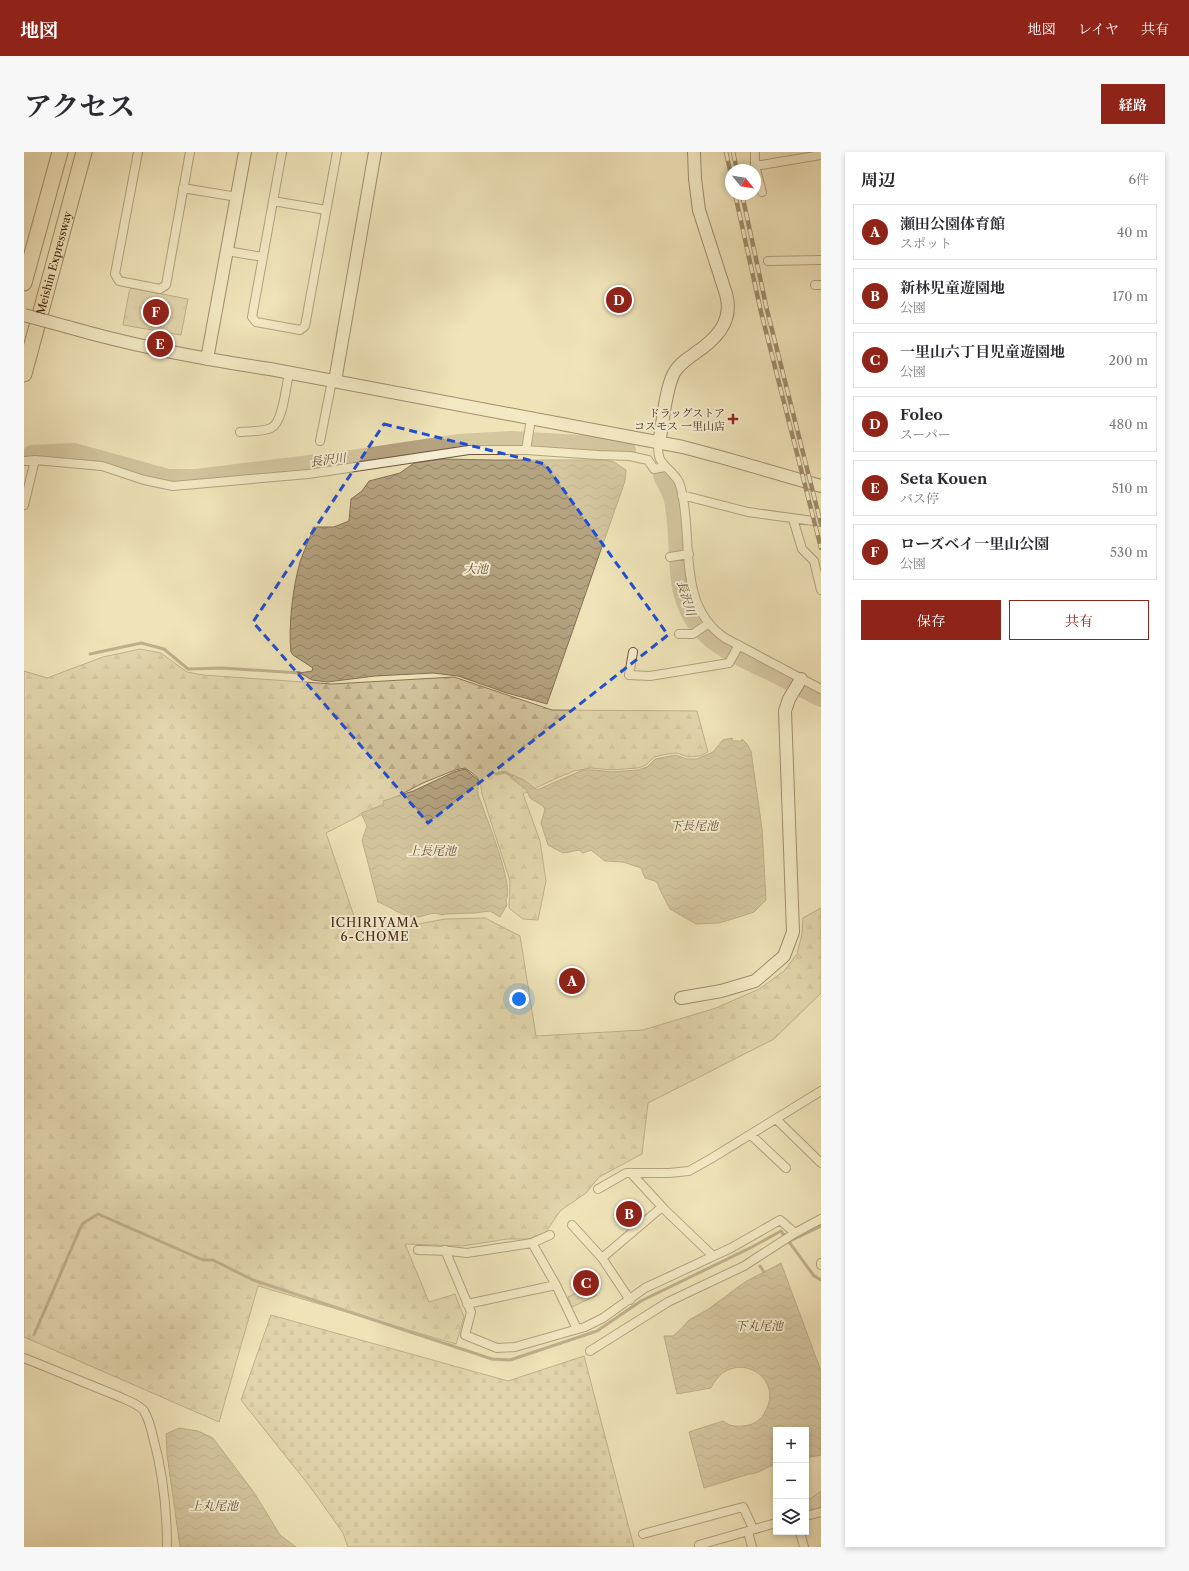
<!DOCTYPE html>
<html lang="ja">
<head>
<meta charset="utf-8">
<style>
  :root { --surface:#fff; --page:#f7f7f7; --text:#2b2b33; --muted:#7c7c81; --line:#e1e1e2; --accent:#8f2418 }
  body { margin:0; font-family:"Libre Caslon Text","Noto Serif JP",serif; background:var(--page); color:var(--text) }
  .controls { position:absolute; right:12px; bottom:12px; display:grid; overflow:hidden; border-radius:0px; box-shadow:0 2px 6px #0003 }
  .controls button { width:36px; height:36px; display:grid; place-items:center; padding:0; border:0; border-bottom:1px solid var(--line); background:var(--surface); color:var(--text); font:20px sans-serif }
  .compass { position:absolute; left:701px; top:12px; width:36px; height:36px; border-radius:50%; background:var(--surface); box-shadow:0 2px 6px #0003; rotate:120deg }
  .you { position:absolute; left:495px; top:847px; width:14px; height:14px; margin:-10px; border:3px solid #fff; border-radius:50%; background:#1a73e8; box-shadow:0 0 0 6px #1a73e833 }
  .badge { display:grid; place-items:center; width:26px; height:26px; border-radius:50%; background:var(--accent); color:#fff; font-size:13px; font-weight:700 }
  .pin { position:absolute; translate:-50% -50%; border:2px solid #fff; box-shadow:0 1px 4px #0006 }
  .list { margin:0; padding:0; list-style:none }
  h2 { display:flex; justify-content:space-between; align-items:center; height:52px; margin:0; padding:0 16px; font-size:17px }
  h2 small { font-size:13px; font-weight:400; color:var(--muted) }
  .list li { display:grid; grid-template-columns:26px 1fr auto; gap:12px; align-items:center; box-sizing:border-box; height:56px; margin:0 8px 8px; padding:0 8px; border:1px solid var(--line); border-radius:0px }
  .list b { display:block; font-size:15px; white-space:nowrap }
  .list p { margin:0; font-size:13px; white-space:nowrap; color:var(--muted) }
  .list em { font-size:13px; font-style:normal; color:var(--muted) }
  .actions { display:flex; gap:8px; padding:12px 16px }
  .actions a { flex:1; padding:9px 0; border:1px solid var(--accent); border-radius:0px; text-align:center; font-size:14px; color:var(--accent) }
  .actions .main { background:var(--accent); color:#fff }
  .icon { flex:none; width:22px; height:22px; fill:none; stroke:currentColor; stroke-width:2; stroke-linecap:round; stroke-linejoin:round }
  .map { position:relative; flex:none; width:797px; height:1395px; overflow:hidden; border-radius:0px }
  header { display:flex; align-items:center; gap:24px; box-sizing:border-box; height:56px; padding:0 20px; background:var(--accent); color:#fff }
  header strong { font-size:19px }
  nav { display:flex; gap:22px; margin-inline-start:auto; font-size:14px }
  .intro { display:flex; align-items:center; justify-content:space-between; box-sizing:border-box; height:96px; padding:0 24px }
  h1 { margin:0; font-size:28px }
  .button { padding:10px 18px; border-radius:0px; background:var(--accent); color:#fff; font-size:14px; font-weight:700 }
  main { display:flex; gap:24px; padding:0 24px }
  aside { flex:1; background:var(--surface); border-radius:0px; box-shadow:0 2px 6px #0003 }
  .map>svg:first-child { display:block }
  .grass { fill:url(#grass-tufts); stroke:#8a7457 }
  .forest { fill:url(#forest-firs); stroke:#8a7457 }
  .cemetery { fill:url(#cemetery-stones); stroke:#8a7457 }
  .water { fill:url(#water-waves); stroke:#867054 }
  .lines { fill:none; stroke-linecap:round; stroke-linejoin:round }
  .stream { stroke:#867054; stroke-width:3 }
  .river { stroke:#b4a280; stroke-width:18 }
  .street-casing { stroke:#6d543c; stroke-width:10 }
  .secondary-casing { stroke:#422512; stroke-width:14 }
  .highway-casing { stroke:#422512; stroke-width:17 }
  .street { stroke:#f5edd1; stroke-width:8 }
  .secondary { stroke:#f5edd1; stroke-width:12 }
  .highway { stroke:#efe3b8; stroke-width:15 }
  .rail-casing { stroke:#422512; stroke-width:4.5 }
  .rail { stroke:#f5edd1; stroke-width:3; stroke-dasharray:9; stroke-linecap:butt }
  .secondary-bridge-casing { stroke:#422512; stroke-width:14; stroke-linecap:butt }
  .secondary-bridge { stroke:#f5edd1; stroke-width:12 }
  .marked { fill:none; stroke:#1d4ed8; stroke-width:3; stroke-dasharray:8 5; stroke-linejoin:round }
  .poi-dot { fill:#8f2418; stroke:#f5edd1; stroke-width:1.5 }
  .labels { text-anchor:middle; stroke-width:4; stroke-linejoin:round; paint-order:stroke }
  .street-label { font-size:11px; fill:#422512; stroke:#f5edd1 }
  .poi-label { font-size:11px; fill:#422512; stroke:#f5edd1; text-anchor:end }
  .water-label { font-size:12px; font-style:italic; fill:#644a33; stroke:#f5edd1 }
  .neighbourhood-label { font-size:12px; letter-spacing:1px; fill:#422512; stroke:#f5edd1 }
</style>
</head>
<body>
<header>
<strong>地図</strong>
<nav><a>地図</a><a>レイヤ</a><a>共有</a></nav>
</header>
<div class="intro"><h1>アクセス</h1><a class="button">経路</a></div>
<main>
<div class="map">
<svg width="797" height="1395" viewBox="0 0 797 1395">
  <defs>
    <pattern id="grass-tufts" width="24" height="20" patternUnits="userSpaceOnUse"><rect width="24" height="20" fill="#d2c39c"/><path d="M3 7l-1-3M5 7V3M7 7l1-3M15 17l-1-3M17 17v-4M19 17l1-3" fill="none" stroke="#b6a785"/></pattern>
    <pattern id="forest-firs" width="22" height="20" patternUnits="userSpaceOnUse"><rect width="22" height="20" fill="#d2c39c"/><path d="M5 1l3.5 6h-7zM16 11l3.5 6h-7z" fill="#b6a785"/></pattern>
    <pattern id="cemetery-stones" width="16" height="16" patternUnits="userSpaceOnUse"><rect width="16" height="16" fill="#d2c39c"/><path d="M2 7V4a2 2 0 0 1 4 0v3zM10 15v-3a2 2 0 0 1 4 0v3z" fill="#b6a785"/></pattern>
    <pattern id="water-waves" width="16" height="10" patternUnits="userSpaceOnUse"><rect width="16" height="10" fill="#b4a280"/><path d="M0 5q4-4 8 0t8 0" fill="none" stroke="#948467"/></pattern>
  </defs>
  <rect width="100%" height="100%" fill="#efe3b8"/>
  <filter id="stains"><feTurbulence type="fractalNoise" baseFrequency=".005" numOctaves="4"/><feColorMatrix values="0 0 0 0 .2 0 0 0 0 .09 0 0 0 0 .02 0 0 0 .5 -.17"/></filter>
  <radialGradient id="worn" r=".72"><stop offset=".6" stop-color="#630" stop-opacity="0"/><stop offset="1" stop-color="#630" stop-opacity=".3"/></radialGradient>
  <!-- grass -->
  <path class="grass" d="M 107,136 L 164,147 L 157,183 L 99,173 L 105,140 Z
    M 604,1049 L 617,1065 L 606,1076 L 593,1059 Z
    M 560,1119 L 573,1143 L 548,1155 L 544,1145 L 561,1137 L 553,1125 Z
    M 797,1339 L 797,1356 L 782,1360 L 782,1350 Z"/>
  <!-- forest -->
  <path class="forest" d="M 116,497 L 137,501 L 163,520 L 179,523 L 308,532 L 430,525 L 528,558 L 673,559 L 684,600 L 676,604 L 664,605 L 653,601 L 643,602 L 630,605 L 622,613 L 614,616 L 588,618 L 567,616 L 550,619 L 535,625 L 499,642 L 516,689 L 522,729 L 514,768 L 499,767 L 485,756 L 486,729 L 458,642 C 456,626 454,625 441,616 L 431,618 L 399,631 L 302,681 L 332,770 L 363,778 L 421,767 L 461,766 L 496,784 L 512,884 L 619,878 L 692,856 L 735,837 L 760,819 L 773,802 L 778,782 L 779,766 L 797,756 L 797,841 L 750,887 L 624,951 L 618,1002 L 575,1025 L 562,1041 L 536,1059 L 522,1080 L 504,1087 L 483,1087 L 438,1094 L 381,1092 L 405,1150 L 431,1142 L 440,1165 L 432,1192 L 234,1134 L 195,1270 L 0,1185 L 0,519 L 23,526 L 79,505 Z"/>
  <!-- cemetery -->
  <path class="cemetery" d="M 247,1163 L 484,1229 L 560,1204 L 610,1395 L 324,1395 L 319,1381 L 287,1336 L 217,1248 Z"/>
  <!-- water -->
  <path class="water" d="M 419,307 L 470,308 L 581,308 L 590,310 L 602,318 L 601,329 L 523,552 L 483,541 L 434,524 L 409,521 L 351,524 L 303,530 L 288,528 L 276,521 L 288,519 L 289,516 L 269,503 L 267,500 C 264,475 269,434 276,410 C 280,398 286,387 289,375 L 310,375 L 325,369 L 327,347 L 338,339 L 345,329 L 376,321 L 390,311 Z
    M 708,586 L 709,589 L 718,589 L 718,587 L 723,592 L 727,599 L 738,677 L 742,748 L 730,760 L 715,765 L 695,771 L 672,772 L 646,757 L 636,738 L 634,732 L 631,729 L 621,726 L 617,716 L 599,710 L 581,709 L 567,698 L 559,701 L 555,698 L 539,701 L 524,693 L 517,671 L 521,657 L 519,654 L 506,646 L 502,637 L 487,626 L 489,623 L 500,628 L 513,638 L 559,618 L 570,618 L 588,620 L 614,618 L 623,615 L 631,607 L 652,603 L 663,607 L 673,607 L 689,600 L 699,588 Z
    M 441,617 L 454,628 L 454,642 C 460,660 491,734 482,748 L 483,753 L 476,765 L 466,759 L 450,761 L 421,762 L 418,763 C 407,758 400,766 390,765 C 376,764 366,754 354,750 L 338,688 L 343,674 L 337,661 L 360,653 L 359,649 L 389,639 L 430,620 Z
    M 757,1111 L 797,1219 L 797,1303 L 782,1306 L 782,1278 L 752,1278 L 752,1312 C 742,1315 735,1322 725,1322 L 680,1336 L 665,1280 L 699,1269 C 706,1275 715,1275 725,1273 C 732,1271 738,1267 741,1260 C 762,1223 707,1194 687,1236 L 653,1242 L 640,1184 L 649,1184 L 658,1176 L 665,1168 L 683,1158 L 721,1130 Z
    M 155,1276 L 174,1279 L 189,1286 L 231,1342 L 256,1383 L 272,1395 L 156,1395 L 143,1303 L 142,1282 Z"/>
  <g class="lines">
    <!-- stream -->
    <path class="stream" d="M 66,502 L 117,491 L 140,497 L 164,517 L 198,516 L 276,521
      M 472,622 L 481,620 L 488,624
      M 764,1090 L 797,1074
      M 736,1114 L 740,1120
      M 10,1183 L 58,1072 L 74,1062 L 179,1108 L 189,1108 L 229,1128 L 468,1207 L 486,1208 L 573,1179 L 617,1149 L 728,1095 L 757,1079 L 790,1124 L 797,1128"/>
    <!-- river -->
    <path class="river" d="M 8,302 L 50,300 L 144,326 L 172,326 L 335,306 L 435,291 L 487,288 L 556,292 L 603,298
      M 638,323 C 641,331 647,339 649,348 C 654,372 653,397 655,421 C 660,480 695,496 743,518 C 761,527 779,537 797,546"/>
    <defs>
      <path id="street" d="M 114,0 L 91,122 L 95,129 L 136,137 L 142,133 L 166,0
        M 258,0 L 228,165 L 232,170 L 276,178 L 281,174 L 313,0
        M 731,0 L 731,14 L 738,40
        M 731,14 L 797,3
        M 159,36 L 213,45
        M 249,49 L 302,58
        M 203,99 L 239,105
        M 744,109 L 797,108
        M 791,133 L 797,133
        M 216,280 C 225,279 238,280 247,276 C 259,271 262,234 265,221
        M 296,289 L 308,229
        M 635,291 C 631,311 643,313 653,327 C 656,331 657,336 658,341 C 669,390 653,454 701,486 L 797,537
        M 502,298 L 507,267
        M 0,309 L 11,308 L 78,314 L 120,328 L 149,334 L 284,322 L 445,298 L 502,298 L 574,303 L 606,304 L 624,308 L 630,317 L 641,315
        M 658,343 L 724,360 L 797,370
        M 0,353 L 11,308
        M 769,367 L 778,397 L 790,409 L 797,438
        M 646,405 L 665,402
        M 655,482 L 669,482 L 685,471
        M 609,500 L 605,523 L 626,524 L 705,511 L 715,493
        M 752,967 L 797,1011
        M 727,983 L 762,1016
        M 607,1021 L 641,1058 L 689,1104
        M 574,1037 L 602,1021 L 645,1021 L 665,1019 L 688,1006 L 797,939
        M 548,1073 L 578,1106
        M 508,1091 L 532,1133 L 553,1177
        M 394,1098 L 426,1099 L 443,1101 L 508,1091 L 526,1083
        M 421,1098 L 447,1160 L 441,1183 L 473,1196 L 491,1195 L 561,1175 L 579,1166 L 621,1136 L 707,1096 L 756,1068 L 771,1081 L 797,1067
        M 797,1111 L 797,1113
        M 606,1148 L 578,1106 L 638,1055
        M 443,1152 L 532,1133
        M 566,1199 L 644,1150 L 720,1114 L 771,1081
        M 0,1206 L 96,1245 C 104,1249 115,1252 120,1259 C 125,1267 127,1276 129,1285 C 139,1321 143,1358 143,1395
        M 782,1364 L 797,1360
        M 724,1380 L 728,1395
        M 776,1380 L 780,1395
        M 619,1382 L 719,1355 L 727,1372
        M 676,1395 L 675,1393 L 752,1371"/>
      <path id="secondary" d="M 44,175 C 110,194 178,207 246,217 L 659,295 L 700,306 L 797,334
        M 183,207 L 221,0
        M 311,229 L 351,0
        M 635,291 C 639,271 641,238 650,221 C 655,212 662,208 670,202 C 691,188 710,170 702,142 L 675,58 L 671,27 L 670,0
        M 657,846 L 697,839 L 731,829 L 760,804 L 769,780 L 761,559 L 765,547 L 777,527"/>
      <g id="highway">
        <path d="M 0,131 L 36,0"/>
        <path id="s1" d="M 0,222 L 60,0"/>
      </g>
    </defs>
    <!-- street casing -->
    <use href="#street" class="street-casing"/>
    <!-- secondary casing -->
    <use href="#secondary" class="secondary-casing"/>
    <!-- highway casing -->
    <use href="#highway" class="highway-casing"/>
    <!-- street -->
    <use href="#street" class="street"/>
    <!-- secondary -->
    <use href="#secondary" class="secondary"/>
    <!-- highway -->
    <use href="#highway" class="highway"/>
    <defs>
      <path id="rail" d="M 702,0 L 707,23
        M 709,0 L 713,18
        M 711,42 L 737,160 L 797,396
        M 718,42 L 743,158 L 797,372"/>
    </defs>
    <!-- rail casing -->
    <use href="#rail" class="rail-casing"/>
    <!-- rail -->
    <use href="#rail" class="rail"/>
    <defs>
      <path id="secondary-bridge" d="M 0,163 L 44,175"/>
    </defs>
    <!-- secondary-bridge casing -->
    <use href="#secondary-bridge" class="secondary-bridge-casing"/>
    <!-- secondary-bridge -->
    <use href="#secondary-bridge" class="secondary-bridge"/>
  </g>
  <!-- marked area -->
  <path d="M0 0H797V1395H0ZM 360,272 L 521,312 L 644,483 L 404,671 L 229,470 Z" fill="#efe3b8" fill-opacity=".55" fill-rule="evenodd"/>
  <path class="marked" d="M 360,272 L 521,312 L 644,483 L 404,671 L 229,470 Z"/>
  <!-- markers -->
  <path class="poi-dot" d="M707 261h4v4h4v4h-4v4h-4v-4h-4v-4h4z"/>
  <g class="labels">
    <!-- street labels -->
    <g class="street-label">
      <text dy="4" stroke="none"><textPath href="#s1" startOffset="115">Meishin Expressway</textPath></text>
    </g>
    <!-- poi labels -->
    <g class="poi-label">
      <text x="701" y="265">ドラッグストア<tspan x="701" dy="13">コスモス 一里山店</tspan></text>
    </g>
    <!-- water labels -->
    <g class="water-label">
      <text transform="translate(304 308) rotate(-8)" y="4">長沢川</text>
      <text x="452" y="421">大池</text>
      <text transform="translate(662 446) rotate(73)" y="4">長沢川</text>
      <text x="670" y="678">下長尾池</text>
      <text x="408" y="703">上長尾池</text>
      <text x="735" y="1178">下丸尾池</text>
      <text x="190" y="1358">上丸尾池</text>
    </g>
    <!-- neighbourhood labels -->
    <g class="neighbourhood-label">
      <text x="351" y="775">ICHIRIYAMA<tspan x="351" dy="14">6-CHOME</tspan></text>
    </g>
  </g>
  <rect width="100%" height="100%" filter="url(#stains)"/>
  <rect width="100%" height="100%" fill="url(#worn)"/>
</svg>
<div class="controls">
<button>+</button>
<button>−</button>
<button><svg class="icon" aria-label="layers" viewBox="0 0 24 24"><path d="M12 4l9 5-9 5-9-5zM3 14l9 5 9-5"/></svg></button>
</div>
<svg class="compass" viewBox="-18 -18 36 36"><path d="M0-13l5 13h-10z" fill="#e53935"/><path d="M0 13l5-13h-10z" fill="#7c7c81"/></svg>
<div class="you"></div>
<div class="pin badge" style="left:548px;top:829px">A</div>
<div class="pin badge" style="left:605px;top:1062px">B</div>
<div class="pin badge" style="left:562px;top:1131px">C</div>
<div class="pin badge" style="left:595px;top:148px">D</div>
<div class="pin badge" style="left:136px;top:192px">E</div>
<div class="pin badge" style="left:132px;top:160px">F</div>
</div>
<aside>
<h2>周辺<small>6件</small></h2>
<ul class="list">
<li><span class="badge">A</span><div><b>瀬田公園体育館</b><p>スポット</p></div><em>40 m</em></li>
<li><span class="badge">B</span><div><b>新林児童遊園地</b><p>公園</p></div><em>170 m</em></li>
<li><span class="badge">C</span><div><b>一里山六丁目児童遊園地</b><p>公園</p></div><em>200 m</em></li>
<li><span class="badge">D</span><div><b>Foleo</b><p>スーパー</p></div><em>480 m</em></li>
<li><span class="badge">E</span><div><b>Seta Kouen</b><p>バス停</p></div><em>510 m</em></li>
<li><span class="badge">F</span><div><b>ローズベイ一里山公園</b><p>公園</p></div><em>530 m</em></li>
</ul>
<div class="actions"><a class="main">保存</a><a>共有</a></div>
</aside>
</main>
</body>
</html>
